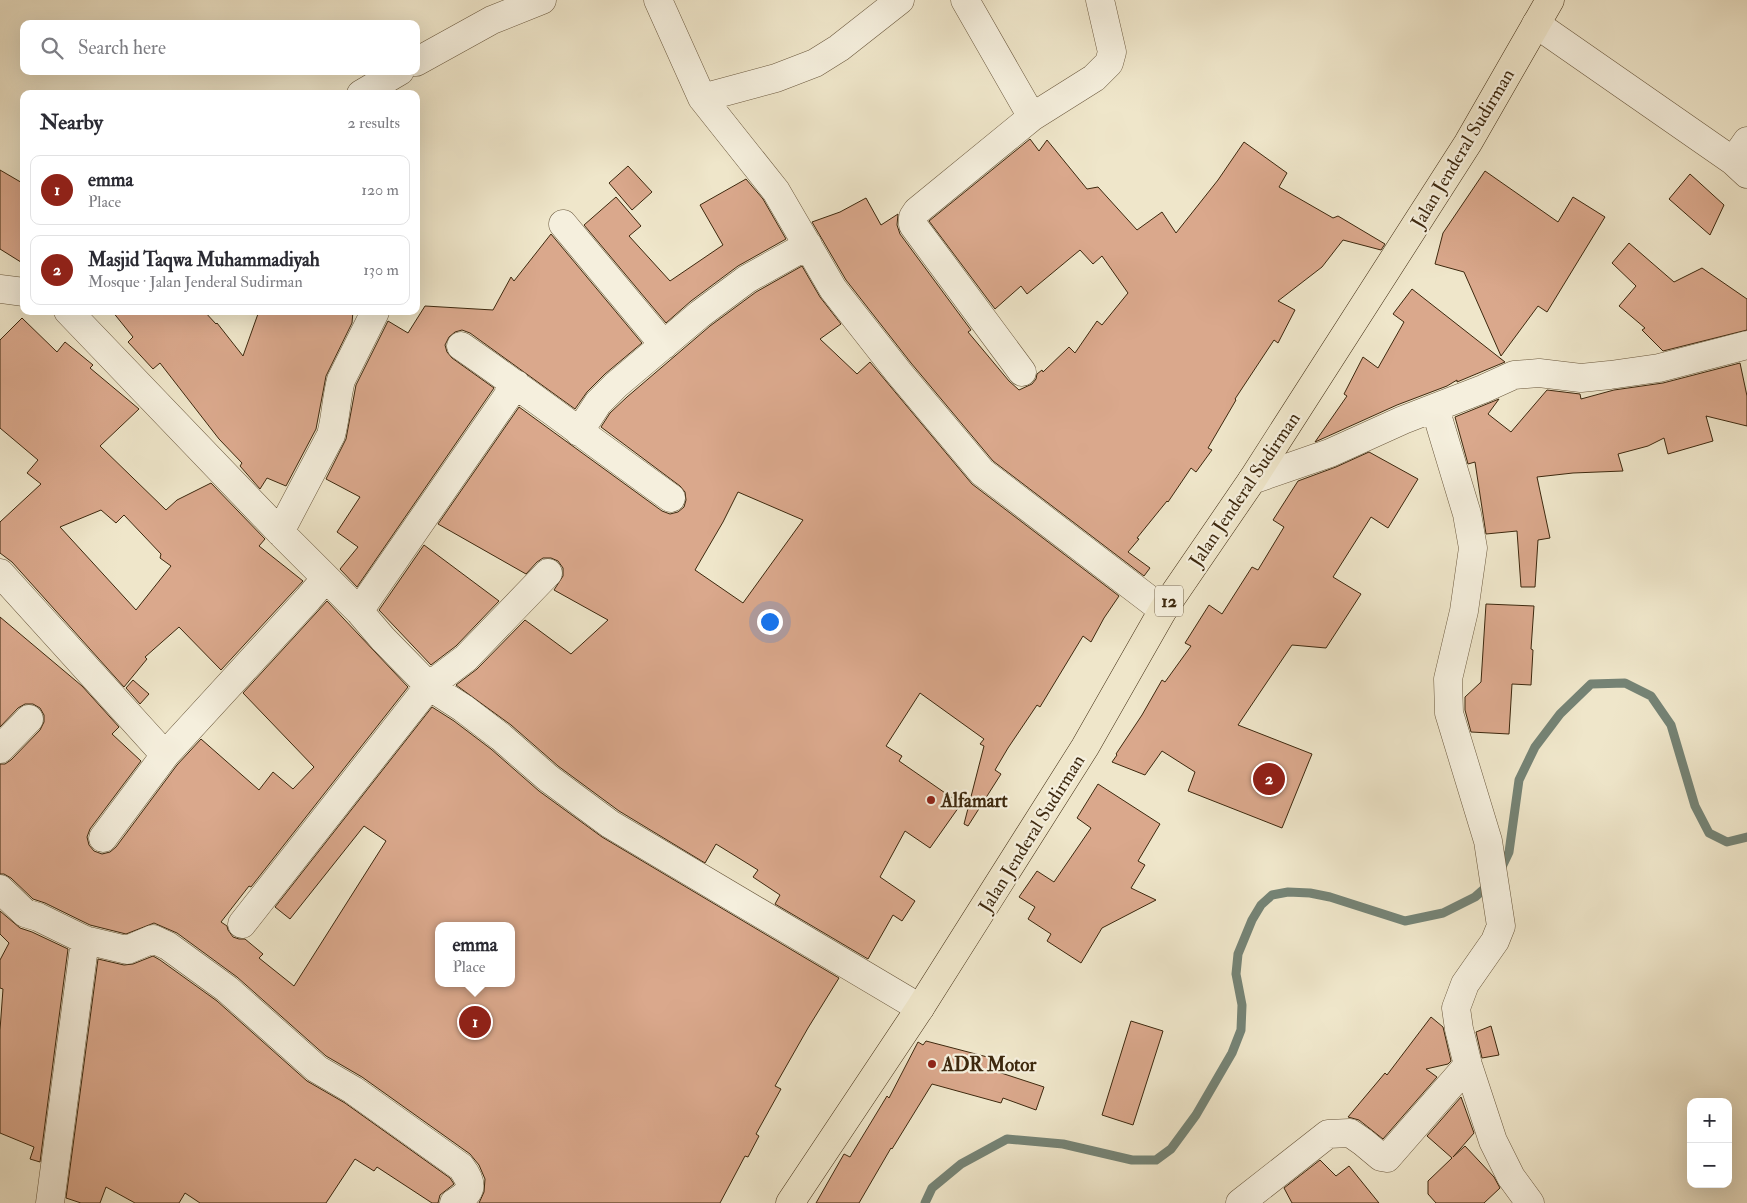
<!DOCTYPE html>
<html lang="en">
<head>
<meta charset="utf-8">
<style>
  :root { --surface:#fff; --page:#f2f2f3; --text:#2b2b33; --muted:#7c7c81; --line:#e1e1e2; --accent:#8f2418 }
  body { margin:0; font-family:"IM FELL Double Pica",serif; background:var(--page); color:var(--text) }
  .controls { position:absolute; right:15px; bottom:15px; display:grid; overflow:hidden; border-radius:10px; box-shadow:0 5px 20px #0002 }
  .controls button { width:45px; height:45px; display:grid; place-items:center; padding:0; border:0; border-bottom:1px solid var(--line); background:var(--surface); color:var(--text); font:25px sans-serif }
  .you { position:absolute; left:769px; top:621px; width:18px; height:18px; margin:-12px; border:4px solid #fff; border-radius:50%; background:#1a73e8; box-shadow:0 0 0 8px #1a73e833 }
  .badge { display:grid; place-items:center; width:32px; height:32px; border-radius:50%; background:var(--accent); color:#fff; font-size:16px; font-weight:700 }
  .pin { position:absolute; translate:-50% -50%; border:2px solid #fff; box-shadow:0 1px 5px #0006 }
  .popup { position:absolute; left:435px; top:922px; width:80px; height:65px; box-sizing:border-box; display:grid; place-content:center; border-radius:10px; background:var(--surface); filter:drop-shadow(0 1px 4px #0005); font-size:16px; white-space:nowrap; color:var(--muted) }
  .popup b { font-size:19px; color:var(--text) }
  .popup::after { content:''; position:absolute; left:50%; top:100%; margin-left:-10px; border:10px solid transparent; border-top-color:var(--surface) }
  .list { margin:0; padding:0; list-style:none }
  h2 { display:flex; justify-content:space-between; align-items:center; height:65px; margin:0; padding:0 20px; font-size:21px }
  h2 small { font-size:16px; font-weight:400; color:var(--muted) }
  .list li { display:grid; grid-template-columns:32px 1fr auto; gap:15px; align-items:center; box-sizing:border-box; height:70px; margin:0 10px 10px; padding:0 10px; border:1px solid var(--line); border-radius:10px }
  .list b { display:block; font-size:19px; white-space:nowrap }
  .list p { margin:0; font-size:16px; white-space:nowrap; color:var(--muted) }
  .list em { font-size:16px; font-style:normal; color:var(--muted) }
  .icon { flex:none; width:28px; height:28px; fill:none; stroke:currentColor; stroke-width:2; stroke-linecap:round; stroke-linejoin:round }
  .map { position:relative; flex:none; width:1747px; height:1203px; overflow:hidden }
  .search { position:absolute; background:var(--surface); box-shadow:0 5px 20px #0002; left:20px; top:20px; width:400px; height:55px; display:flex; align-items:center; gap:12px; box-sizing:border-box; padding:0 18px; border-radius:10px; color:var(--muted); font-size:19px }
  .panel { position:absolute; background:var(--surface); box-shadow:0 5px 20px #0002; left:20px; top:90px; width:400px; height:225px; border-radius:10px }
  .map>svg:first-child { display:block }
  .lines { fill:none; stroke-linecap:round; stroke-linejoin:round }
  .stream { stroke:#758375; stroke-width:9 }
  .building { fill:#daa88c; stroke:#3d280e; fill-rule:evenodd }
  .minor-casing { stroke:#6a583d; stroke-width:29 }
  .trunk-casing { stroke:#3d280e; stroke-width:29 }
  .minor { stroke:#f5efdd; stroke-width:28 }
  .trunk { stroke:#efe6ca; stroke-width:28 }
  .poi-dot { fill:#8f2418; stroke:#f5efdd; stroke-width:2 }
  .labels { text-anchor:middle; stroke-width:4.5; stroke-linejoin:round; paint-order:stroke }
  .shield { fill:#f5efdd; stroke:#74644c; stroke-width:1 }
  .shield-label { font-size:18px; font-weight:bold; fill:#3d280e }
  .street-label { font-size:19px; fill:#3d280e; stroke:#f5efdd }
  .poi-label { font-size:19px; font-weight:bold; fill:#3d280e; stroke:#f5efdd; text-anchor:start }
</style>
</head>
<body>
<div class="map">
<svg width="1747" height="1203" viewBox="0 0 1747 1203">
  <rect width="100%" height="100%" fill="#efe6ca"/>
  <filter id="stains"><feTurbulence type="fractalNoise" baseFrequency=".004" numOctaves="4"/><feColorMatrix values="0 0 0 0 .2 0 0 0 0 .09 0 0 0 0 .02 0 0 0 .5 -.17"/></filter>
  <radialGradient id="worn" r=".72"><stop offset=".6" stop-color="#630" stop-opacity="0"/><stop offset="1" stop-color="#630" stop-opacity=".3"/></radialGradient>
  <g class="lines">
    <!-- stream -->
    <path class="stream" d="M 1500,871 L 1509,852 L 1519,780 L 1535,747 L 1560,714 L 1591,684 L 1625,683 L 1651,696 L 1671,725 L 1695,806 L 1709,833 L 1727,842 L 1747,837
      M 925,1203 L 932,1188 L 961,1164 L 1007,1139 L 1063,1144 L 1132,1160 L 1156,1160 L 1171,1149 L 1196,1115 L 1232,1053 L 1241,1030 L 1242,1005 L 1236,974 L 1238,954 L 1252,920 L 1261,905 L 1272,895 L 1288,892 L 1310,893 L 1330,897 L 1405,921 L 1443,913 L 1475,897 L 1491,883"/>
  </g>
  <!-- building -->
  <path class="building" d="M 1030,139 L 1039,151 L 1047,140 L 1087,189 L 1098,187 L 1137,230 L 1162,212 L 1176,233 L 1218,180 L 1244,142 L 1287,173 L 1279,187 L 1333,218 L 1338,216 L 1385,244 L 1381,250 L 1343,240 L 1322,267 L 1278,301 L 1295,310 L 1278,343 L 1274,340 L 1235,399 L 1236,400 L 1208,448 L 1212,450 L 1196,472 L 1191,468 L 1168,502 L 1167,501 L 1137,538 L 1139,539 L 1128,552 L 1150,568 L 1144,576 L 993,461 L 911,363 L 846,280 L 812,222 L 840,212 L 866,198 L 881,225 L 898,214 L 897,225 L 900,234 L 971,330 L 968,332 L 1009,381 L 1019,390 L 1032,384 L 1036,379 L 1037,374 L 1042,370 L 1043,372 L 1069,347 L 1075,353 L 1097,321 L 1102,325 L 1128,293 L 1102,256 L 1093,264 L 1080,250 L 1027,294 L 1021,286 L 995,309 L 929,221 Z
    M 628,166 L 652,192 L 632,210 L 609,183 Z
    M 0,170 L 24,184 L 24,264 L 0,249 Z
    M 1485,171 L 1558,222 L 1573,197 L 1605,217 L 1547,312 L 1538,306 L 1501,356 L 1464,272 L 1435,264 L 1443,233 Z
    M 1690,174 L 1724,205 L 1710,235 L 1669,199 Z
    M 746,179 L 763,199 L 786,239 L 738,266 L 691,301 L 666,323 L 584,225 L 616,197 L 641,226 L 629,236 L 670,281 L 723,245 L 700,205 Z
    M 551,234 L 642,343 L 605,374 L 587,392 L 575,409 L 470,333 L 462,330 L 455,332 L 449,337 L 445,345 L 447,352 L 452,358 L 494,388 L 357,587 L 340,569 L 358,547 L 337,532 L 360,497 L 326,479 L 346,439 L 356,385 L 388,321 L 408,333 L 425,306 L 493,310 L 511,277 L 514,281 Z
    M 1629,243 L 1674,282 L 1702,268 L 1747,299 L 1747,330 L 1663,351 L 1642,330 L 1645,328 L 1619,306 L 1636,286 L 1612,263 Z
    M 802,266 L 820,297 L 841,324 L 820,339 L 857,374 L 870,362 L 972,484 L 1119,596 L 1104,618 L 1091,642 L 1083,636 L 1040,707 L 1037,705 L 1008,748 L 995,770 L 1001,774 L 968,826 L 964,824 L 984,746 L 980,744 L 984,739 L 920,693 L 886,746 L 902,756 L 899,761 L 961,804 L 930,848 L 905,831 L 880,877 L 915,901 L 902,921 L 893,915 L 868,959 L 775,904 L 780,895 L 753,877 L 758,870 L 716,844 L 705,863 L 619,811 L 558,766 L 511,725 L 456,685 L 477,669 L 525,620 L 571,654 L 608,620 L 554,590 L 563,576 L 563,568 L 558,561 L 551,558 L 543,558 L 537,562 L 526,574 L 438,524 L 519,407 L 662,511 L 670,514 L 678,512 L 684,507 L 686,500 L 685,492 L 680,486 L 601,427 L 610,413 L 627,397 L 710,326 L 756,292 ZM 738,492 L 803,520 L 743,603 L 695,570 L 723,522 Z
    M 1412,289 L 1505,362 L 1457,382 L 1457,380 L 1447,386 L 1397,405 L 1315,442 L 1347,396 L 1344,394 L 1363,357 L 1378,368 L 1404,322 L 1393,314 Z
    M 112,311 L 204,311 L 216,324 L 217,323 L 243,356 L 259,311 L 353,311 L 352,323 L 326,376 L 316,429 L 286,486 L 267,478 L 260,489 L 240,466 L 242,463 L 219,439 L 160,363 L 153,369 L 128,342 L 133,337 Z
    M 22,318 L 57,352 L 65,342 L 93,365 L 90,368 L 139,409 L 100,446 L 166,510 L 177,500 L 211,483 L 265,539 L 259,546 L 303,581 L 221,670 L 179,627 L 145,657 L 147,659 L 124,687 L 12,562 L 0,553 L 0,522 L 41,484 L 27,473 L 38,460 L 0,428 L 0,340 ZM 101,510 L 116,523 L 124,515 L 161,554 L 160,558 L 171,566 L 136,610 L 60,527 Z
    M 1740,363 L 1747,396 L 1747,426 L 1706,416 L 1713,441 L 1668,454 L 1664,438 L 1648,446 L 1618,454 L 1623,471 L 1573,473 L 1537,477 L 1550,538 L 1538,540 L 1535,587 L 1521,587 L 1517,531 L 1486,534 L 1475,462 L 1468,464 L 1455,417 L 1499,399 L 1488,414 L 1511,432 L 1547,390 L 1580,394 L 1581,399 L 1614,390 L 1663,383 Z
    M 1369,452 L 1418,479 L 1388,528 L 1371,517 L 1333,577 L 1361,594 L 1326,648 L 1292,645 L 1238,725 L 1312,754 L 1282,828 L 1188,791 L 1195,772 L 1162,751 L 1145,775 L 1112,762 L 1117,755 L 1116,754 L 1142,715 L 1162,680 L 1165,682 L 1191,646 L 1185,643 L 1209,605 L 1222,614 L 1252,567 L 1258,570 L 1284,527 L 1273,520 L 1298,481 L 1336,467 Z
    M 424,545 L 499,601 L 456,646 L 431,665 L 379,610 Z
    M 327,601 L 408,687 L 251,887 L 249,886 L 221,922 L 227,926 L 228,930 L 233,937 L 239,939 L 245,939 L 263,954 L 259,958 L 294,986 L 386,841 L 364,826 L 290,919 L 275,907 L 432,707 L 454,721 L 491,749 L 539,791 L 602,837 L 839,978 L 808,1028 L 775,1086 L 781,1089 L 756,1134 L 759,1136 L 748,1157 L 745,1156 L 720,1203 L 479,1203 L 484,1192 L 485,1179 L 479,1165 L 470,1154 L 362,1077 L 326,1056 L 237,977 L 177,933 L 154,923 L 126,934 L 90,925 L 45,903 L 33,899 L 11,878 L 4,874 L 0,874 L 0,764 L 5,764 L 11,760 L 40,730 L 44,722 L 44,715 L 40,708 L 33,704 L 25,704 L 18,708 L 0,727 L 0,617 L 82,686 L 119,727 L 112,734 L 141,761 L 90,829 L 87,837 L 89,845 L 94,851 L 102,854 L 110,852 L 116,847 L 177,765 L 201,739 L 259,790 L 273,772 L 293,789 L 314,767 L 243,693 ZM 439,926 L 511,926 L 511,983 L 439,983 Z
    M 1486,604 L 1534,606 L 1531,649 L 1533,650 L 1531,685 L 1512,684 L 1509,734 L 1471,732 L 1465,710 L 1465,697 L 1481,682 Z
    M 133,680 L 149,694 L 140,704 L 126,688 Z
    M 1098,784 L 1160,824 L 1138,861 L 1145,865 L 1131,888 L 1156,900 L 1102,928 L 1081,963 L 1047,941 L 1051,934 L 1028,919 L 1035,907 L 1019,897 L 1037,871 L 1054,882 L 1091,828 L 1077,818 Z
    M 0,911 L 20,928 L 32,932 L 68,949 L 40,1162 L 30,1159 L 34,1147 L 0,1133 L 0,1030 L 3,989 L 0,988 L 0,960 L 9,943 L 0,934 Z
    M 153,956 L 160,960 L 217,1001 L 307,1081 L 345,1103 L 450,1178 L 454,1184 L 440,1195 L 438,1203 L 432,1203 L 377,1167 L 374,1171 L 355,1159 L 326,1203 L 200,1203 L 185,1193 L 179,1203 L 135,1203 L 106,1187 L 100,1203 L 81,1203 L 66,1198 L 98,959 L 124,965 L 133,964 Z
    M 1431,1017 L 1443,1027 L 1451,1061 L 1448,1064 L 1426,1069 L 1437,1077 L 1383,1139 L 1359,1120 L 1348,1117 L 1385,1073 L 1387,1075 Z
    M 1131,1021 L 1163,1031 L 1133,1125 L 1102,1115 Z
    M 1491,1026 L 1499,1055 L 1482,1058 L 1476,1032 Z
    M 926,1041 L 995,1059 L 992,1070 L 1044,1087 L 1036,1110 L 1003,1098 L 1001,1103 L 932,1084 L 892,1149 L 891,1148 L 859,1203 L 816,1203 L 844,1154 L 850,1157 L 887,1096 L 889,1098 L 918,1042 L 923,1045 Z
    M 1461,1097 L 1474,1133 L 1453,1157 L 1465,1146 L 1494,1177 L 1500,1188 L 1484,1203 L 1436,1203 L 1428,1194 L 1428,1181 L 1452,1158 L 1427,1136 Z
    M 1320,1160 L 1336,1176 L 1349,1166 L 1379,1203 L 1292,1203 L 1284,1188 Z"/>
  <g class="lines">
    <defs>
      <path id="minor" d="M 658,0 L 702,98 L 776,191 L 833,289 L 899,373 L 982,472 L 1163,610
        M 965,0 L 1032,117
        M 1536,24 L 1733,161 L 1747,174
        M 416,62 L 492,20 L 542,0
        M 361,94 L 400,71
        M 702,98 L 776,78 L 815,63 L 839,48 L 900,0
        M 1733,161 L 1747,141
        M 563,224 L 664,345
        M 0,289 L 24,292
        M 68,311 L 280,532 L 359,611 L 383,639 L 429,686 L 463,708 L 501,737 L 548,778 L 610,824 L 920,1008
        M 461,346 C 532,395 601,448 671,498
        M 1022,372 L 913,225 L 913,217 L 917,211 L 1032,117 L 1094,78 L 1109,63 L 1112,52 L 1100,0
        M 1435,408 L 1467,514 L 1473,548 L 1464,611 L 1448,679 L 1449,713 L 1488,841 L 1501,926 L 1495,941 L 1465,984 L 1456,1008 L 1459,1029 L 1468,1065 L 1493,1141 L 1511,1177 L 1530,1203
        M 579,432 L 598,403 L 616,385 L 700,314 L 747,279 L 808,245
        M 1252,480 L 1330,453 L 1403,420 L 1483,389 L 1514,375 L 1539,373 L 1581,378 L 1610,375 L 1659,368 L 1747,345
        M 280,532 L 331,435 C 336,417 336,399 341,380 L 375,312
        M 0,573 L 165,755
        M 359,611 L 516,384
        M 0,749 L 29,719
        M 103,838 L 165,755 L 308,599 L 326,578
        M 0,889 L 25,913 L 38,917 L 85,940 L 127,950 L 153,939 L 168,946 L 227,989 L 317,1069 L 353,1090 L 461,1167 C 474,1184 473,1192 454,1203
        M 242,924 L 429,686 L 466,658 L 548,573
        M 50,1203 L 85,940
        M 1240,1203 L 1328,1134 L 1350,1133 L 1363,1142 L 1381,1157 L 1387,1158 L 1468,1065"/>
      <path id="trunk" d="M 790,1203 L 920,1008 L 1085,747 L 1163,610 L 1252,480 L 1468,143 L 1550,0"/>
    </defs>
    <!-- minor casing -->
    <use href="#minor" class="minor-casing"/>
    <!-- trunk casing -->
    <use href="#trunk" class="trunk-casing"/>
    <!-- minor -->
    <use href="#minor" class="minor"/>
    <!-- trunk -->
    <use href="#trunk" class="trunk"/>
  </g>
  <!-- markers -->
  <g class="poi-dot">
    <circle cx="931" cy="800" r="5"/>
    <circle cx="932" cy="1064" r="5"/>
  </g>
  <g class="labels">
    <!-- shield labels -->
    <rect class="shield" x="1155" y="585.5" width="28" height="31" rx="4"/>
    <g class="shield-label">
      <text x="1169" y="607">12</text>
    </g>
    <!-- street labels -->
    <g class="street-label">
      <text transform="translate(1462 148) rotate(-59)" y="7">Jalan Jenderal Sudirman</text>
      <text transform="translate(1244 489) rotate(-56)" y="7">Jalan Jenderal Sudirman</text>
      <text transform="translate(1031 833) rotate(-58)" y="7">Jalan Jenderal Sudirman</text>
    </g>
    <!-- poi labels -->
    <g class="poi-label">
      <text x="941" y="807">Alfamart</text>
      <text x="942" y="1071">ADR Motor</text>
    </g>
  </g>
  <rect width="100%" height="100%" filter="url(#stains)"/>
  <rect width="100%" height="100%" fill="url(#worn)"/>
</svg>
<div class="controls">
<button>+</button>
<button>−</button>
</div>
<div class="you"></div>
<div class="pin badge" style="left:475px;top:1022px">1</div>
<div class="popup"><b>emma</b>Place</div>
<div class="pin badge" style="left:1269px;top:779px">2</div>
<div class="search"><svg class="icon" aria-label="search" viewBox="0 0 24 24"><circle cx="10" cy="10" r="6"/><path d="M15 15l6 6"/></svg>Search here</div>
<section class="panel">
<h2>Nearby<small>2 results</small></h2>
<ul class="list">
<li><span class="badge">1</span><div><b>emma</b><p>Place</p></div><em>120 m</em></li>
<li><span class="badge">2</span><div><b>Masjid Taqwa Muhammadiyah</b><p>Mosque · Jalan Jenderal Sudirman</p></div><em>130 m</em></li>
</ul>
</section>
</div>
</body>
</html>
